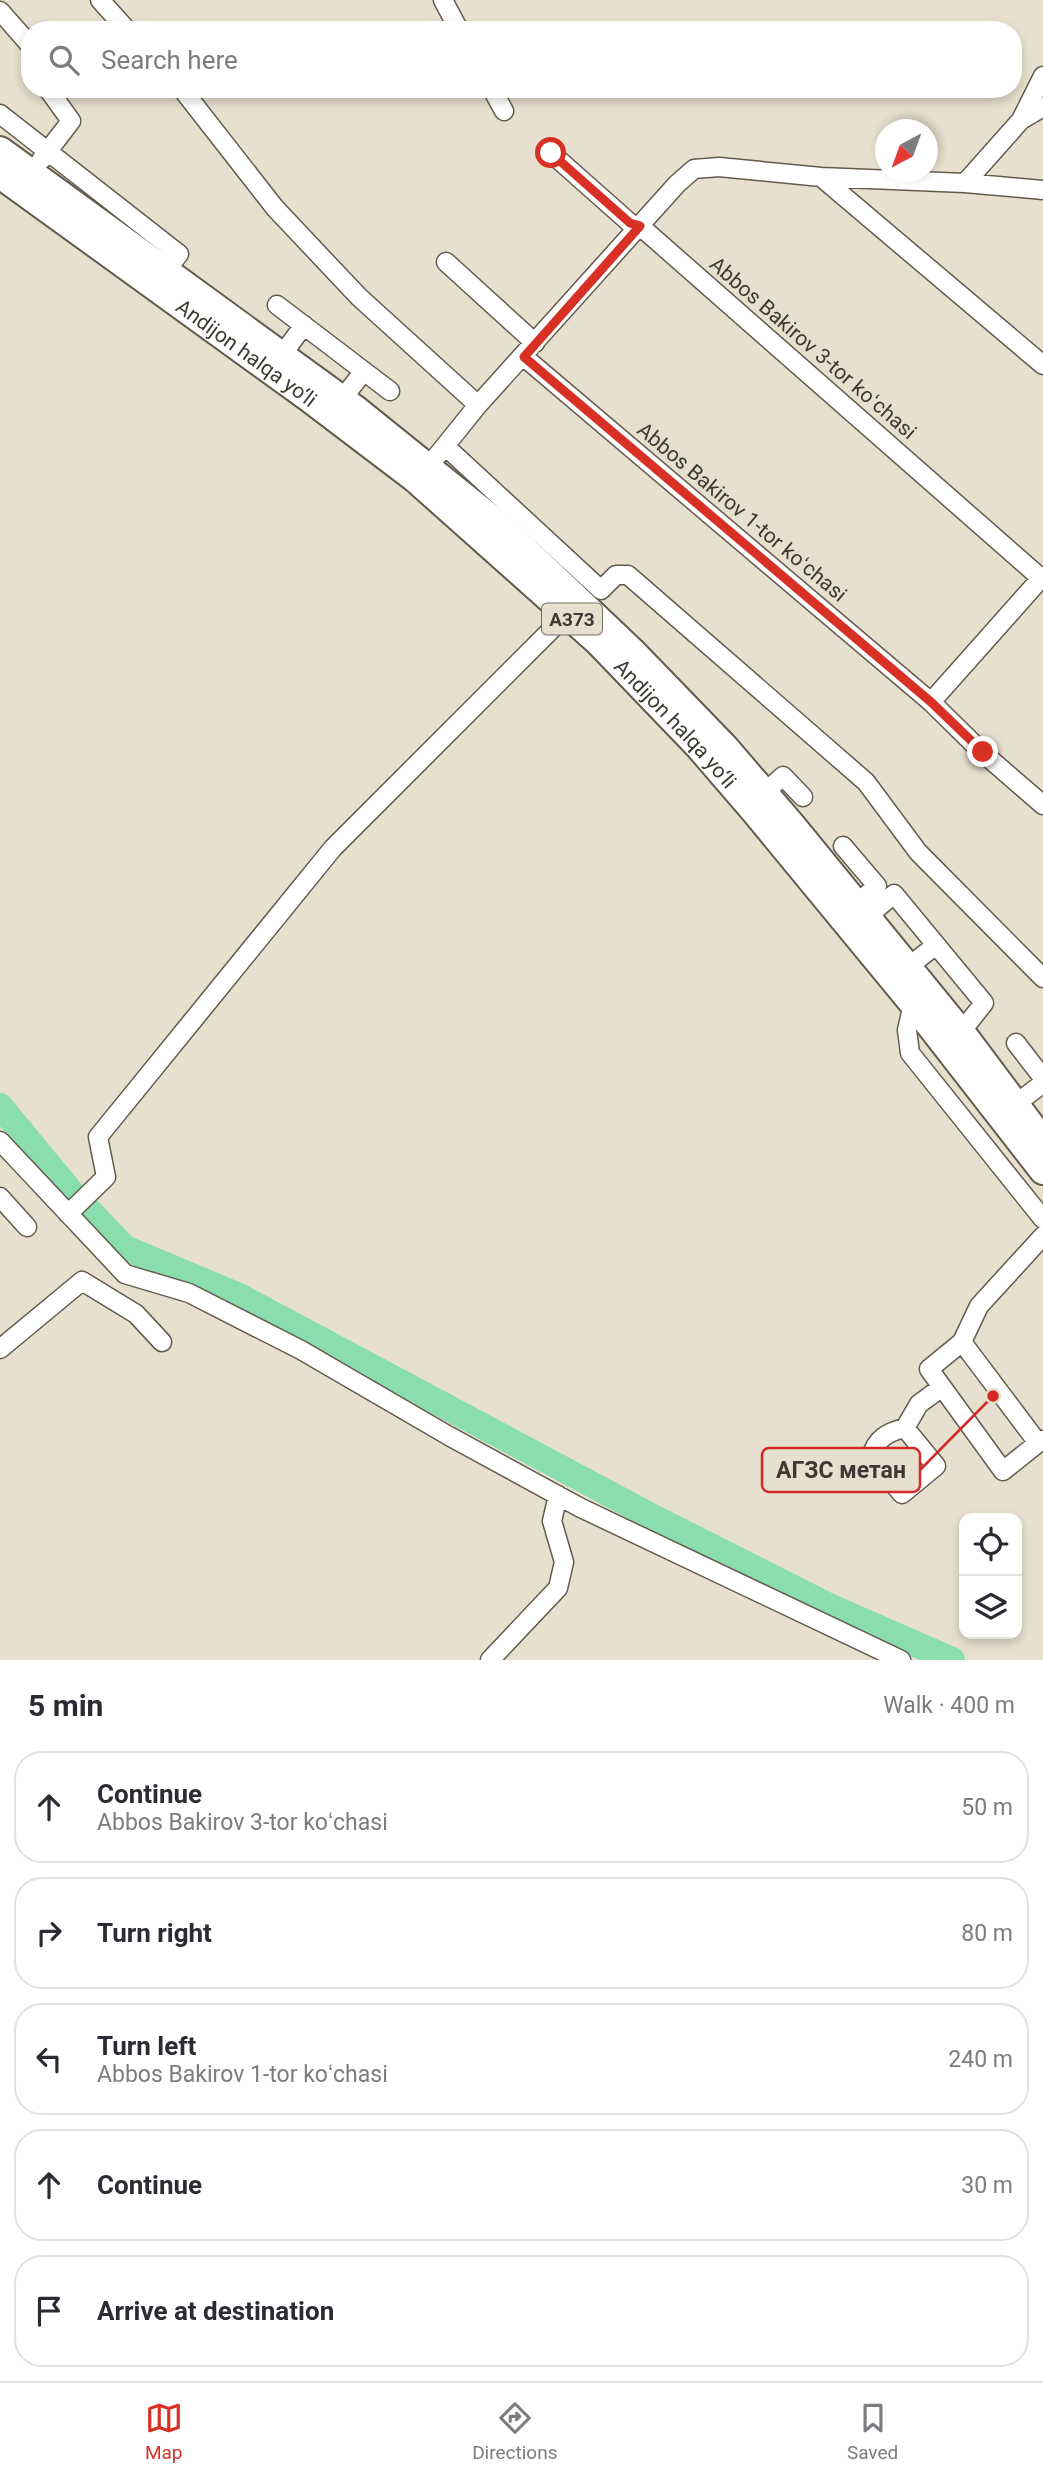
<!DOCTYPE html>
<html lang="en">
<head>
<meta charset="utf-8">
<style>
  :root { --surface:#fff; --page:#f7f7f7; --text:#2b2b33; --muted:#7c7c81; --line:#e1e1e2; --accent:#d93025 }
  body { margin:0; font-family:Roboto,sans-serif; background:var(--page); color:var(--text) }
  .controls { position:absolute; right:21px; bottom:21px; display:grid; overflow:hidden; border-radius:14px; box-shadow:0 4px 10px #0003 }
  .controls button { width:63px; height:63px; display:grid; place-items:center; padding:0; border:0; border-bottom:2px solid var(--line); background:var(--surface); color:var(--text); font:35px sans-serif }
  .compass { position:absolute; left:875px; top:119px; width:63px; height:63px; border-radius:50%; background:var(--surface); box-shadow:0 4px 10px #0003; rotate:221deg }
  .stop { position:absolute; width:21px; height:21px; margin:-16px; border:5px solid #d93025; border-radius:50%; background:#fff }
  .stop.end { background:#d93025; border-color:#fff; box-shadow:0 2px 7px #0008 }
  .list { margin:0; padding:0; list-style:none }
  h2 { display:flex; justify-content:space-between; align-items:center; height:91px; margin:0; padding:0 28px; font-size:30px }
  h2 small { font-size:23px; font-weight:400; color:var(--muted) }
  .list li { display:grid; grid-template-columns:46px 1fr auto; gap:21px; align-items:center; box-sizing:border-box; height:112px; margin:0 14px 14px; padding:0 14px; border:2px solid var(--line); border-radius:28px }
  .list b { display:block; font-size:26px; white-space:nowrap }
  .list p { margin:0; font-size:23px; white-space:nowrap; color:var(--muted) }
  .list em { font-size:23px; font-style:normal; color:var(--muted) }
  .icon { flex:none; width:38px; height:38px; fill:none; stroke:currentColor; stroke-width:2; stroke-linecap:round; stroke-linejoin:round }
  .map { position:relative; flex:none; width:1043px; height:1660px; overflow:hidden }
  .search { position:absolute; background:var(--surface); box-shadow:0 4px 10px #0003; left:21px; right:21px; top:21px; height:77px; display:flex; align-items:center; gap:18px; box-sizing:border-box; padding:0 24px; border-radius:28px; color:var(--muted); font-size:26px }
  .sheet { height:721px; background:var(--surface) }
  nav { display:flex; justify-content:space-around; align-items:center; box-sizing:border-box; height:98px; border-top:2px solid var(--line); background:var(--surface); font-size:19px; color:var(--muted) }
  nav a { display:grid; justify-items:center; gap:4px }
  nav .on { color:var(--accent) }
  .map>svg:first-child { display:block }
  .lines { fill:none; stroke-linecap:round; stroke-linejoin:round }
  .river { stroke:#8adeae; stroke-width:26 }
  .minor-casing { stroke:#635c4d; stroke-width:21 }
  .highway-casing { stroke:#635c4d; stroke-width:30 }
  .minor { stroke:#fff; stroke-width:18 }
  .highway { stroke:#fff; stroke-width:26 }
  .route { stroke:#d93025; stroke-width:9 }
  .labels { text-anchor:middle; stroke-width:6; stroke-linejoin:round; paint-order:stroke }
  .shield { fill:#e7e0ce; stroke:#706c62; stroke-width:2 }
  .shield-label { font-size:19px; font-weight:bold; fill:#3d3a33 }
  .street-label { font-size:21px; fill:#3d3a33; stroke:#e7e0ce }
  .leader { fill:none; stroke:#d62828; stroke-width:2.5 }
  .callout-dot { fill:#d62828; stroke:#e7e0ce; stroke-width:2.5 }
  .callout { fill:#e7e0ce; stroke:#d62828; stroke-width:2.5 }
  .callout-label { font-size:23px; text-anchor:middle; font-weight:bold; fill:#3d3a33 }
</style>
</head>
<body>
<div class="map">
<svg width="1043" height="1660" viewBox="0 0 1043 1660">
  <rect width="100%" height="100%" fill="#e7e0ce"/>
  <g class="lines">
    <!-- river -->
    <path class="river" d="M 0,1106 L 72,1193 L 125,1248 L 239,1296 L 649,1515 L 831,1607 L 952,1660"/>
    <defs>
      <path id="minor" d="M 100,0 L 127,30
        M 443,0 L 459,30
        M 0,11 L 30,45
        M 182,89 L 275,208 L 359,297 L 478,405
        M 492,89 L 504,111
        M 0,114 L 179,254 L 166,270
        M 1021,120 L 1043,76
        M 551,153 L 630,223 L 640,226 L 1043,580
        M 41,160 L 71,121 L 48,89
        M 821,177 L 1043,365
        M 965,183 L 1021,120 L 1043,107
        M 446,262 L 535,343
        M 277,305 L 390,391
        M 282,355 L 304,325
        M 524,357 L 931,702 L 983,753 L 1043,805
        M 342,399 L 364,371
        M 445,446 L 601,590 L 616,575 L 628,575 L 866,782 L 918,852 L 1043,978
        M 428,467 L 478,405 L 677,184 L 694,169 L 719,167 L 821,177 L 965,183 L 1043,190
        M 931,702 L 1043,576
        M 764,793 L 783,776 L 803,797
        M 843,846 L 877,886 L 856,904
        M 867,917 L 894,894 L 984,1003 L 961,1032
        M 908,967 L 936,945
        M 913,1004 L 907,1030 L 910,1053 L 1043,1219
        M 1016,1043 L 1043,1078
        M 1016,1104 L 1043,1083
        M 0,1141 L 125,1274 L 189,1293 L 301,1350 L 449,1436 L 581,1508 L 901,1660
        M 0,1197 L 27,1227
        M 68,1214 L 106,1177 L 98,1137 L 333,848 L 567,614
        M 1043,1236 L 979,1306 L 962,1342 L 1038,1443 L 1043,1440
        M 962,1342 L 929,1369 L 1003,1471 L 1038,1443
        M 0,1349 L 82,1281 L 136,1314 L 162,1342
        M 905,1428 L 936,1466 L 902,1494 L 871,1457 C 876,1439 887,1432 905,1428 Z
        M 905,1428 L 919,1404 L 942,1387
        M 490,1660 L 558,1588 L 564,1562 L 552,1521 L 558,1495"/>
      <g id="highway">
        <path d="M 0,150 L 357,410 L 496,522 L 634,653 L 725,747 L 792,825 L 966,1038 L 1043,1141"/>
        <path id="s1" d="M 0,175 L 307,397 L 415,479 L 598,642 L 698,746 L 754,811 L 913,1004 L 1043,1171"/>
      </g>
    </defs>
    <!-- minor casing -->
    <use href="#minor" class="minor-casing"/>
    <!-- highway casing -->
    <use href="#highway" class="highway-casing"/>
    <!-- minor -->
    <use href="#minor" class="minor"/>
    <!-- highway -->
    <use href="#highway" class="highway"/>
  </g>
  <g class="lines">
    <!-- route -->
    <path class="route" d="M 551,153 L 630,223 L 640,226 L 524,357 L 931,702 L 983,752"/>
  </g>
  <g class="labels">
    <!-- shield labels -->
    <rect class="shield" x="542" y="603.5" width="60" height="31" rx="5"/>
    <g class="shield-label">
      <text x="572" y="626">A373</text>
    </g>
    <!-- street labels -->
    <g class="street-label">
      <text transform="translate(813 348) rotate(41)" y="7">Abbos Bakirov 3-tor koʻchasi</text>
      <text dy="7" stroke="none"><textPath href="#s1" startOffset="304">Andijon halqa yo‘li</textPath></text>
      <text transform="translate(742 512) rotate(40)" y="7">Abbos Bakirov 1-tor koʻchasi</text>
      <text dy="7" stroke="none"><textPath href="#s1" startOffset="872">Andijon halqa yo‘li</textPath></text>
    </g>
  </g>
  <!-- callouts -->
  <path class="leader" d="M993 1396L920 1470"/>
  <circle class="callout-dot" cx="993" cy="1396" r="7"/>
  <rect class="callout" x="762" y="1448" width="158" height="44" rx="7"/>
  <g class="callout-label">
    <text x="841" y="1478">АГЗС метан</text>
  </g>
</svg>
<div class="controls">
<button><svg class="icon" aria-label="locate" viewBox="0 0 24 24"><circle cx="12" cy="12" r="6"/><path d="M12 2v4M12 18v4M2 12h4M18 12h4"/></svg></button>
<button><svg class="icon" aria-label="layers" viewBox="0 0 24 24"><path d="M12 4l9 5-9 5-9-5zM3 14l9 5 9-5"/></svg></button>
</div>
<svg class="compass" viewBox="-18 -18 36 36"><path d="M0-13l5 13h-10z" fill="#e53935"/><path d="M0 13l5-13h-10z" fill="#7c7c81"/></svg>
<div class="stop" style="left:551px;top:153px"></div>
<div class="stop end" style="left:983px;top:752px"></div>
<div class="search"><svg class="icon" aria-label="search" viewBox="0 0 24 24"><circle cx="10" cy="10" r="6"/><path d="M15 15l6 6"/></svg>Search here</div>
</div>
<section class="sheet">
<h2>5 min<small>Walk · 400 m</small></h2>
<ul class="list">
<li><svg class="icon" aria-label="ahead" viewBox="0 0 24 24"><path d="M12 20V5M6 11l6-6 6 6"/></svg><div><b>Continue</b><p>Abbos Bakirov 3-tor koʻchasi</p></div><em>50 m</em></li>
<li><svg class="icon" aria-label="right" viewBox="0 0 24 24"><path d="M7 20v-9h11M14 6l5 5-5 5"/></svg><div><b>Turn right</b></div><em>80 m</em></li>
<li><svg class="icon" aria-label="left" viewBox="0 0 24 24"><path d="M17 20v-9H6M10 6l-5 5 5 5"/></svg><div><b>Turn left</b><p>Abbos Bakirov 1-tor koʻchasi</p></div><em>240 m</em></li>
<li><svg class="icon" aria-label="ahead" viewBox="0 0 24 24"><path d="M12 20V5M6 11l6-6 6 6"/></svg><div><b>Continue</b></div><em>30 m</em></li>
<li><svg class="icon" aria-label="arrive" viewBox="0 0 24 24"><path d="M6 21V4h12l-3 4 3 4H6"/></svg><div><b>Arrive at destination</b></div></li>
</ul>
</section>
<nav>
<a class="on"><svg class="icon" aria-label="map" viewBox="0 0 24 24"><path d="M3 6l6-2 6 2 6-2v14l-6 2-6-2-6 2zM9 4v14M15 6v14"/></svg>Map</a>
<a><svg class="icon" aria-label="directions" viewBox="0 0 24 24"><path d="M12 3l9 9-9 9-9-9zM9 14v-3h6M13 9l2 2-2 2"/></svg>Directions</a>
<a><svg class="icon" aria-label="saved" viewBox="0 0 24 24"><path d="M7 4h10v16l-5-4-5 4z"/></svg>Saved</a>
</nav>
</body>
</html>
